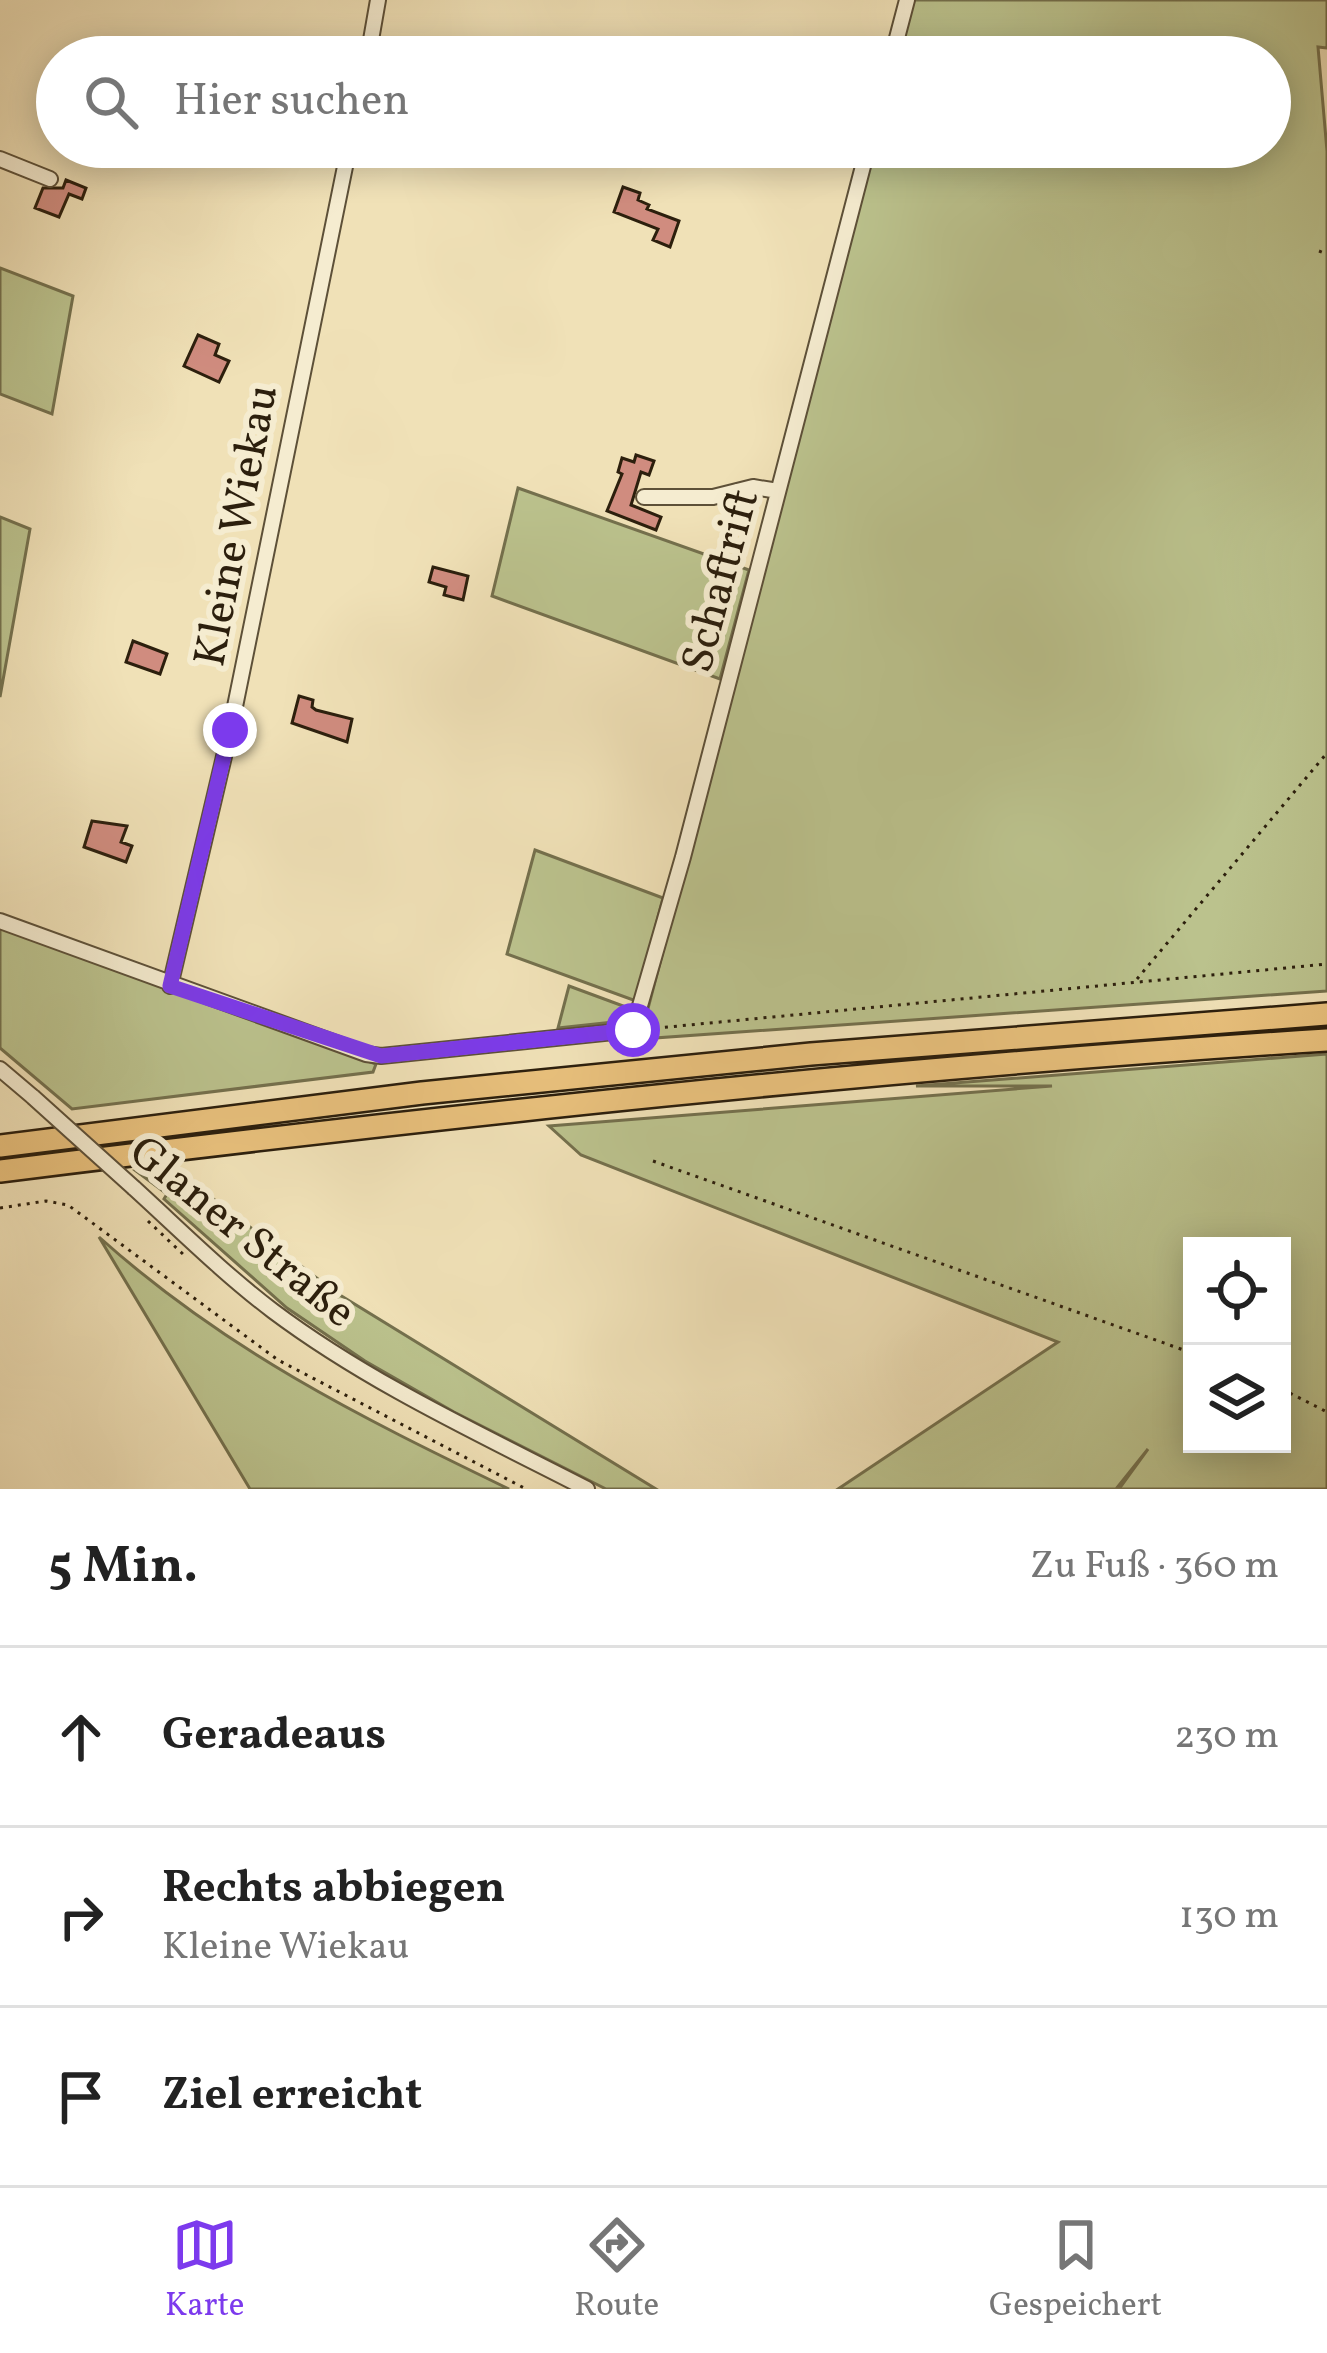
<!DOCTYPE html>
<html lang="de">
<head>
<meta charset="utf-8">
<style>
  :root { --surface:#fff; --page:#f6f6f6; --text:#222; --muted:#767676; --line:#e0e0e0; --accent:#7c3aed }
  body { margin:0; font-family:Vollkorn,serif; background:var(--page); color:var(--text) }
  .controls { position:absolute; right:36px; bottom:36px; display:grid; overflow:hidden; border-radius:0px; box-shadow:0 6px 30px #0003 }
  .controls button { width:108px; height:108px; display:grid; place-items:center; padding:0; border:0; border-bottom:3px solid var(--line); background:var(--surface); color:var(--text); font:60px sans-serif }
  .stop { position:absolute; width:36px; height:36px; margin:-27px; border:9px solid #7c3aed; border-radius:50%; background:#fff }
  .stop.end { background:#7c3aed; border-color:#fff; box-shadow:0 3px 12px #0008 }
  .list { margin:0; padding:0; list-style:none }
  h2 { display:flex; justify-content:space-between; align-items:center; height:156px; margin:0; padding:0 48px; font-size:51px }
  h2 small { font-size:39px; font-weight:400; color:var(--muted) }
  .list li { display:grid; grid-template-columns:78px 1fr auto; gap:36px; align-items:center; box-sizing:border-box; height:180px; padding:0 48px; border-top:3px solid var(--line) }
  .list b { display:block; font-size:45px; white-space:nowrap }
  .list p { margin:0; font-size:39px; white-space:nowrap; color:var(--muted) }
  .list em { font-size:39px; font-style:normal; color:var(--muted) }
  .icon { flex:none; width:66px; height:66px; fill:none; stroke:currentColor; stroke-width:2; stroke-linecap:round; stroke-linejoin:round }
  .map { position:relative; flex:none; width:1327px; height:1489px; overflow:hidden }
  .search { position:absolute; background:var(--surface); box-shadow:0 6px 30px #0003; left:36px; right:36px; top:36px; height:132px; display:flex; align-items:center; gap:30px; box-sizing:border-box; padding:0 42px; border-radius:66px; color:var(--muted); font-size:45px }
  .sheet { height:696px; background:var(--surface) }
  nav { display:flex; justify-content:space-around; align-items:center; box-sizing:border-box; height:168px; border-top:3px solid var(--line); background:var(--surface); font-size:33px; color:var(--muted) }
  nav a { display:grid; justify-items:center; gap:6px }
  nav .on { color:var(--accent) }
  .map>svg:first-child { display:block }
  .green { fill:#bbc28d; stroke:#74704d; stroke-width:3; fill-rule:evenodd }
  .building { fill:#d08c7f; stroke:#2c1f0d; stroke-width:3 }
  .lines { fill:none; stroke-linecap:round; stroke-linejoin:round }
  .minor-casing { stroke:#5d5038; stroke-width:18 }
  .highway-casing { stroke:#2c1f0d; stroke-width:26 }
  .path { stroke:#2c1f0d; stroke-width:3; stroke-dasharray:3 6; stroke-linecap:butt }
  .minor { stroke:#f5ecd0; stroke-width:14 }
  .highway { stroke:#e8c07c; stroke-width:21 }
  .minor-bridge-casing { stroke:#5d5038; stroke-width:18; stroke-linecap:butt }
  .minor-bridge { stroke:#f5ecd0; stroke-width:14 }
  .route { stroke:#7c3aed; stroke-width:15 }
  .labels { text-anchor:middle; stroke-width:12; stroke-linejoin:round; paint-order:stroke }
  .street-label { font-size:45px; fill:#2c1f0d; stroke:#f5ecd0 }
</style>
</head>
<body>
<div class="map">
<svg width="1327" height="1489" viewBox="0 0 1327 1489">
  <rect width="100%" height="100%" fill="#f0e1b7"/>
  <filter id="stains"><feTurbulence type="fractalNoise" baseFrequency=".00167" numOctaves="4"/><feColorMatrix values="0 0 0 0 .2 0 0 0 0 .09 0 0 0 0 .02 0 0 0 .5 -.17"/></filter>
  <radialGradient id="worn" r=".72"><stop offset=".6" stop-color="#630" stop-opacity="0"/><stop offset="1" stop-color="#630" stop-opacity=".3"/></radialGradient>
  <!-- green -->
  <path class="green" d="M 913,0 L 1327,0 L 1327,48 L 1318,47 L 1327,151 L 1327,991 L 640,1039 L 874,147 L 1270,147 L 1270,57 L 898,57 Z
    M 0,268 L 73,296 L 52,414 L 0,394 Z
    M 518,488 L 749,570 L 720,679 L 492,596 Z
    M 0,517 L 30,529 L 0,697 Z
    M 535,850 L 663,898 L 636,1001 L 507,954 Z
    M 0,928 L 376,1064 L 373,1072 L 72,1109 L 0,1048 Z
    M 569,986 L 634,1010 L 632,1020 L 558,1028 Z
    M 1327,1054 L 1327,1489 L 1119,1489 L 1148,1449 L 1116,1489 L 838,1489 L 1058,1342 L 581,1155 L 549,1126 L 1052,1086 L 916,1086 ZM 1192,1246 L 1282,1246 L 1282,1444 L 1192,1444 Z
    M 173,1168 L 335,1292 L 656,1489 L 606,1489 L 454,1412 L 365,1361 L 287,1308 L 164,1199 L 167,1194 L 136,1171 Z
    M 99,1237 C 225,1350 358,1416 509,1489 L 250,1489 Z"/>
  <!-- building -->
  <path class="building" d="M 66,180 L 86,188 L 82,199 L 69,194 L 59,217 L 35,208 L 43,188 L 63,188 Z
    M 623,187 L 640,193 L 638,200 L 649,205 L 647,209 L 679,221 L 670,247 L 653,240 L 658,229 L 614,212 Z
    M 198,335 L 219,344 L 215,355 L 229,361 L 219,382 L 184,366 Z
    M 636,455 L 654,461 L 649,475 L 641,472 L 631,505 L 661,517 L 656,530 L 607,511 L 622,474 L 618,472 L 622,458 L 634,462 Z
    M 433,567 L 468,576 L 463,600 L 444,595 L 446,587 L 429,582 Z
    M 133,641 L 167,654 L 160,674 L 126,662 Z
    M 299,696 L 313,700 L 312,707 L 316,710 L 352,719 L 347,742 L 292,723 Z
    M 92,821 L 127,826 L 121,842 L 132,846 L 126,862 L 84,847 Z"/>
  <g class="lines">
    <defs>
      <path id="minor" d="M 368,57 L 378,0
        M 892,57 L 907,0
        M 0,159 L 50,179
        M 644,497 L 713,497 L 753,487 L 778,491
        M 0,921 L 366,1054 L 381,1056 L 633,1030 L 683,857 L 868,147
        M 170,986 L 230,731 L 349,147
        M 0,1069 L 33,1097
        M 134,1188 C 179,1229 223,1273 273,1311 C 369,1383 480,1434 587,1489"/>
      <path id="highway" d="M 0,1146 L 422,1093 L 811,1054 L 1327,1014
        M 0,1171 C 442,1116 883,1068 1327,1040"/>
    </defs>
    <!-- minor casing -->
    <use href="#minor" class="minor-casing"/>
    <!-- highway casing -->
    <use href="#highway" class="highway-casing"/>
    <!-- path -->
    <path class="path" d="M 1319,251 L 1327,254
      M 1137,979 L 1327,753
      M 647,1029 L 1327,964
      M 653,1161 L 1192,1353
      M 0,1208 L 46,1201 L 68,1205 L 278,1360 L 526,1489
      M 148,1221 L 185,1256
      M 1282,1389 L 1327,1412"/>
    <!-- minor -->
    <use href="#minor" class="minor"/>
    <!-- highway -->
    <use href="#highway" class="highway"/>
    <defs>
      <path id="minor-bridge" d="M 33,1097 L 134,1188"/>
    </defs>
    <!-- minor-bridge casing -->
    <use href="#minor-bridge" class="minor-bridge-casing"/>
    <!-- minor-bridge -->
    <use href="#minor-bridge" class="minor-bridge"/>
  </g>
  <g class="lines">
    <!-- route -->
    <path class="route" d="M 230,730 L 170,986 L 381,1056 L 633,1030"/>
  </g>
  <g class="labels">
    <!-- street labels -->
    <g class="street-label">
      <text transform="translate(234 525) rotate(-79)" y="16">Kleine Wiekau</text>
      <text transform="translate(718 580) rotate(-75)" y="16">Schaftrift</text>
      <text transform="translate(244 1230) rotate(39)" y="16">Glaner Straße</text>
    </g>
  </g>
  <rect width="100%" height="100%" filter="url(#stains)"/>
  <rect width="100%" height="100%" fill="url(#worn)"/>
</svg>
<div class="controls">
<button><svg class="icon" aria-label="locate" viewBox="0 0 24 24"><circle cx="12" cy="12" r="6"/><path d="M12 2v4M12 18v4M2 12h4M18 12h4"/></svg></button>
<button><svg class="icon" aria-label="layers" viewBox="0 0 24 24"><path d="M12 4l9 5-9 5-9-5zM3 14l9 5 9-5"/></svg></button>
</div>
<div class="stop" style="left:633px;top:1030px"></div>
<div class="stop end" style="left:230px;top:730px"></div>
<div class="search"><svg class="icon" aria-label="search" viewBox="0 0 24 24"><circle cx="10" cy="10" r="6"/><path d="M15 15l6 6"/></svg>Hier suchen</div>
</div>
<section class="sheet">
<h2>5 Min.<small>Zu Fuß · 360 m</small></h2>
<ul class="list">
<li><svg class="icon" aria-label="ahead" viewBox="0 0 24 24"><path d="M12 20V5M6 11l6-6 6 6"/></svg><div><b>Geradeaus</b></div><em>230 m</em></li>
<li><svg class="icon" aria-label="right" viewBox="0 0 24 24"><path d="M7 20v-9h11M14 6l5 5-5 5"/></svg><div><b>Rechts abbiegen</b><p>Kleine Wiekau</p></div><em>130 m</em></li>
<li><svg class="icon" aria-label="arrive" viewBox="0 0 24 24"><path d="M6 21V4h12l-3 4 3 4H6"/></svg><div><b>Ziel erreicht</b></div></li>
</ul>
</section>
<nav>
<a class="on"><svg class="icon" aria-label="map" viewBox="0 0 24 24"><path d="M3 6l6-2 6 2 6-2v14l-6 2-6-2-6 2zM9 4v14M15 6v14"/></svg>Karte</a>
<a><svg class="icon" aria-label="directions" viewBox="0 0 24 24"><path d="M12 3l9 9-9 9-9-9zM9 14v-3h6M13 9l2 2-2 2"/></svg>Route</a>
<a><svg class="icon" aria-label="saved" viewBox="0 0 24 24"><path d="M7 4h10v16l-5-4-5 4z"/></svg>Gespeichert</a>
</nav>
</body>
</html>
